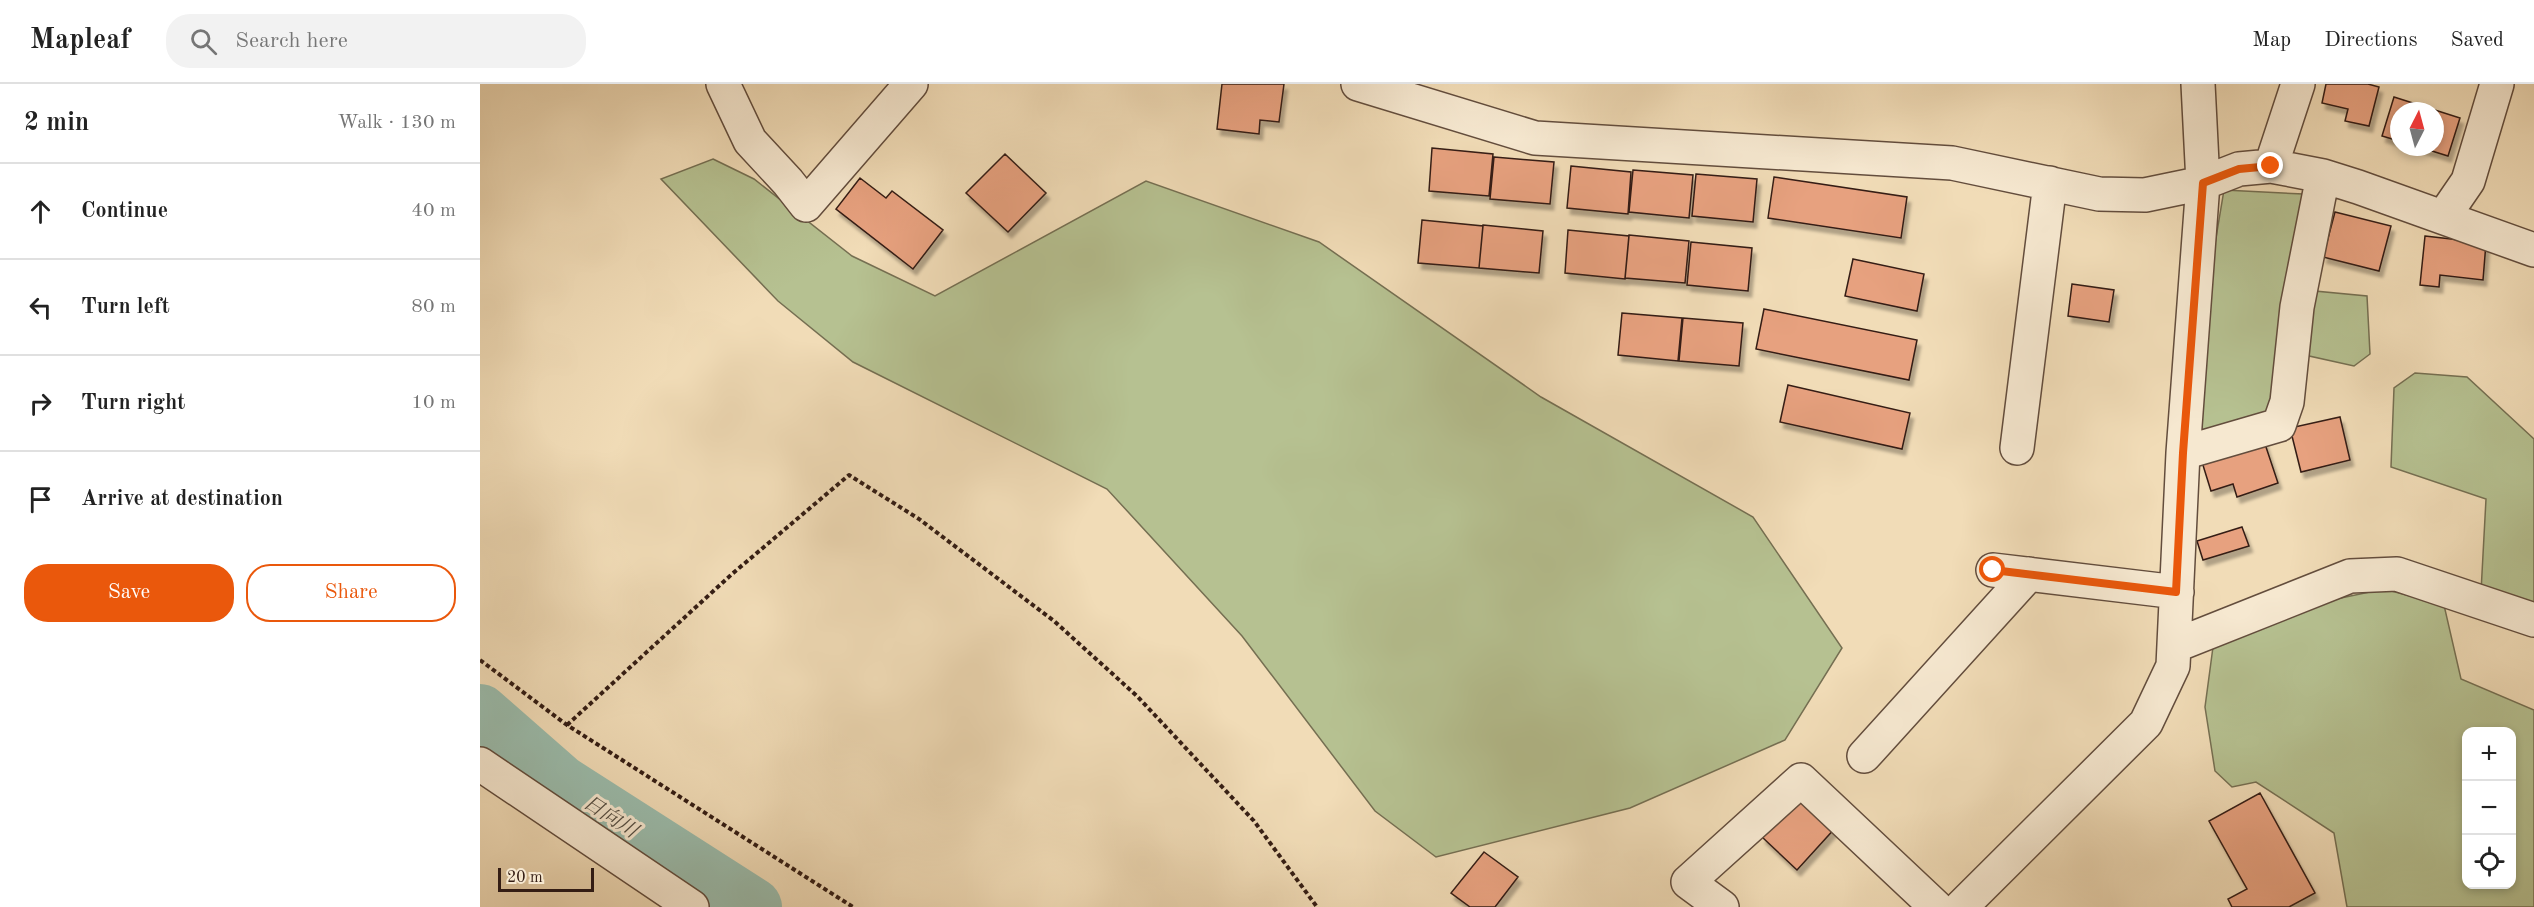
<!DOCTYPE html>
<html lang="en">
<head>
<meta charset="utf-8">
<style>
  :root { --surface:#fff; --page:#f2f2f2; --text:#222; --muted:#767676; --line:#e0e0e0; --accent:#ea580c }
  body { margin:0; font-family:"Old Standard TT","Noto Serif JP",serif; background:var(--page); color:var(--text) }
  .controls { position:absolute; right:18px; bottom:18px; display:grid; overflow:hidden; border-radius:12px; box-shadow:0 3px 9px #0003 }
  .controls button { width:54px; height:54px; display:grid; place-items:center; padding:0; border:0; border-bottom:2px solid var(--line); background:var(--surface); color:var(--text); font:30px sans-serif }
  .compass { position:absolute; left:1910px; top:18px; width:54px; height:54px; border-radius:50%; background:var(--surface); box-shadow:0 3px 9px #0003; rotate:6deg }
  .scale { position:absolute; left:18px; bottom:15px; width:96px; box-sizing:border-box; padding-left:6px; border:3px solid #341d14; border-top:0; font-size:16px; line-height:21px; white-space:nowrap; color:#341d14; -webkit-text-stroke:4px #f6e8d0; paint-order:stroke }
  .stop { position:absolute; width:18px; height:18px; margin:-14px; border:4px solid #ea580c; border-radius:50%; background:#fff }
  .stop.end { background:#ea580c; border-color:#fff; box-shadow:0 2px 6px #0008 }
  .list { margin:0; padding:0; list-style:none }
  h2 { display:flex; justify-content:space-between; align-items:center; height:78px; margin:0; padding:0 24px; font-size:26px }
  h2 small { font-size:20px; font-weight:400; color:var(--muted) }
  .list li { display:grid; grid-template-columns:39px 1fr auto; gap:18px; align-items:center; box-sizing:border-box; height:96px; padding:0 24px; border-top:2px solid var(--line) }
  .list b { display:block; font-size:22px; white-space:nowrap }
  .list em { font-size:20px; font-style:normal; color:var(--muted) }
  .actions { display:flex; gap:12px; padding:18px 24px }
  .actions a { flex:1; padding:14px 0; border:2px solid var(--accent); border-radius:24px; text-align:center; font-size:21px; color:var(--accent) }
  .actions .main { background:var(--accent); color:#fff }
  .icon { flex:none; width:33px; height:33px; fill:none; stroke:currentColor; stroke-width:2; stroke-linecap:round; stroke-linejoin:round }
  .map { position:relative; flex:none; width:2054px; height:823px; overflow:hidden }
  header { display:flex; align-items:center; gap:36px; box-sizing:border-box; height:84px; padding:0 30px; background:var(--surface); border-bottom:2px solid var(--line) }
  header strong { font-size:28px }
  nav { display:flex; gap:33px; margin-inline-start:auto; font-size:21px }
  .search { width:420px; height:54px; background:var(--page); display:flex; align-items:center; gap:15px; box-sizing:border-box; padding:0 21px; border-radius:24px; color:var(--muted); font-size:22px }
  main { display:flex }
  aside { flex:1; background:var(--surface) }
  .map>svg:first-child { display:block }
  .green { fill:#b6c191; stroke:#756f52; stroke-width:1.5; fill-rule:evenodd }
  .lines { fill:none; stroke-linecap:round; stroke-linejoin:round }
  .river { stroke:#9bbcac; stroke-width:58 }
  .building { fill:#e7a17f; stroke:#341d14; stroke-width:1.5; filter:url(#shadow) }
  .minor-casing { stroke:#634d3d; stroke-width:36 }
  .path { stroke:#341d14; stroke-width:4; stroke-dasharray:4.5 3; stroke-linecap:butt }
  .minor { stroke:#f6e8d0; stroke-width:33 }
  .route { stroke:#ea580c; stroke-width:8 }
  .labels { text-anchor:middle; stroke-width:6; stroke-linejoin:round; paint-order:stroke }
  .water-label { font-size:20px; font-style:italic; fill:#534d42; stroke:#f6e8d0 }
</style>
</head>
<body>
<header>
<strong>Mapleaf</strong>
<div class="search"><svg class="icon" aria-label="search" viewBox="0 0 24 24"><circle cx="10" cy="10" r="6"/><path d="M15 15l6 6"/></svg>Search here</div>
<nav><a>Map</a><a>Directions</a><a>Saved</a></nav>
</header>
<main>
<aside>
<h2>2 min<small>Walk · 130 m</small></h2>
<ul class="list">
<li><svg class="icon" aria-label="ahead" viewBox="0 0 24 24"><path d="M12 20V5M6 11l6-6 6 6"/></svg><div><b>Continue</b></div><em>40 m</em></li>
<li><svg class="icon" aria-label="left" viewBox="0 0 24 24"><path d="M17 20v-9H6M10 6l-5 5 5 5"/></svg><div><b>Turn left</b></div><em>80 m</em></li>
<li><svg class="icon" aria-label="right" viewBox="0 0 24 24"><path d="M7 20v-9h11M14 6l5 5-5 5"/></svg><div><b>Turn right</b></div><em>10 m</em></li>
<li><svg class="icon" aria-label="arrive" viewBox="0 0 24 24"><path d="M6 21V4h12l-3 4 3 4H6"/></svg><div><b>Arrive at destination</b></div></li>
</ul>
<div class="actions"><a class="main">Save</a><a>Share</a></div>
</aside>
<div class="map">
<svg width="2054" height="823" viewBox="0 0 2054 823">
  <defs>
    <filter id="shadow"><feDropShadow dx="3.5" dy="6" stdDeviation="1.5" flood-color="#0004"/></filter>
  </defs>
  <rect width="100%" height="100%" fill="#f1dcb7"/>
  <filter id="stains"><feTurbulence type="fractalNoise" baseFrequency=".00333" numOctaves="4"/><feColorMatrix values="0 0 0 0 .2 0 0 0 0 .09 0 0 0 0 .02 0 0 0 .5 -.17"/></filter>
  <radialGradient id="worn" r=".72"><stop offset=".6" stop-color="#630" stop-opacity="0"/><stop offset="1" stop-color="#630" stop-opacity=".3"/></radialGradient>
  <!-- green -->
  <path class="green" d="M 233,75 L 274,95 L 372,172 L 455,212 L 666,97 L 839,158 L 1061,313 L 1273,433 L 1362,564 L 1305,656 L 1150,724 L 956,773 L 895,727 L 762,552 L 627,405 L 373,278 L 298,217 L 181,95 Z
    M 1744,106 L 1823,110 L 1814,205 L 1887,212 L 1890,270 L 1874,282 L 1802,266 L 1791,329 L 1723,347 L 1706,333 Z
    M 1935,289 L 1987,293 L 2054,355 L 2054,534 L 2001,508 L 2006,415 L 1911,383 L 1914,304 Z
    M 1904,505 L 1964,521 L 1981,595 L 2054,626 L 2054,823 L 1867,823 L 1854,749 L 1776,698 L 1752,703 L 1735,687 L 1725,623 L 1733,563 L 1837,519 ZM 1986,648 L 2032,648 L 2032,800 L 1986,800 Z"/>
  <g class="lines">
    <!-- river -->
    <path class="river" d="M 0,629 L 81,700 L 273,823"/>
  </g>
  <!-- building -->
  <path class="building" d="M 742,0 L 804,0 L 799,38 L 780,36 L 779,50 L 737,45 Z
    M 1846,0 L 1888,0 L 1899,3 L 1889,42 L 1865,37 L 1868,25 L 1842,19 Z
    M 1914,13 L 1980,34 L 1968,72 L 1939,63 L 1955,63 L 1955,27 L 1919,27 L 1919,57 L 1902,52 Z
    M 952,64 L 1013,70 L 1009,112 L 949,107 Z
    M 525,70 L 566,109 L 528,148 L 486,109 Z
    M 1014,73 L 1074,78 L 1070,120 L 1010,115 Z
    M 1091,82 L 1151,88 L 1148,130 L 1087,124 Z
    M 1153,86 L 1213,91 L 1209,134 L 1149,128 Z
    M 1216,90 L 1277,95 L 1273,138 L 1212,132 Z
    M 1294,93 L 1427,113 L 1421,154 L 1288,134 Z
    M 380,94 L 406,114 L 412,107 L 463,146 L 433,185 L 356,125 Z
    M 1855,128 L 1911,142 L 1899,187 L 1843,173 Z
    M 942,136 L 1003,142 L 999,184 L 938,179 Z
    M 1003,141 L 1063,147 L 1059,189 L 999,184 Z
    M 1088,146 L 1149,152 L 1145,195 L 1085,189 Z
    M 1149,151 L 1209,157 L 1205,199 L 1145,194 Z
    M 1945,152 L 2006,159 L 2003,196 L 1960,191 L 1959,203 L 1940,201 Z
    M 1211,158 L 1272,164 L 1268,207 L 1207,201 Z
    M 1373,175 L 1444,190 L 1437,227 L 1365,212 Z
    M 1592,200 L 1634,206 L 1629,238 L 1588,232 Z
    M 1284,225 L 1437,256 L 1429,296 L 1276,265 Z
    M 1142,229 L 1202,234 L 1198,277 L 1138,271 Z
    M 1203,234 L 1263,239 L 1259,282 L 1199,277 Z
    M 1308,301 L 1430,329 L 1422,365 L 1300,338 Z
    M 1860,333 L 1870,376 L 1821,388 L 1810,344 Z
    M 1784,357 L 1798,399 L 1757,413 L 1753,400 L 1731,407 L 1722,378 Z
    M 1762,443 L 1769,462 L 1723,476 L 1717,457 Z
    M 1780,709 L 1835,809 L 1809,823 L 1752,823 L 1748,815 L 1767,805 L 1729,737 Z
    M 1321,710 L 1357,742 L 1317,786 L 1282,753 Z
    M 1004,768 L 1038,793 L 1015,823 L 990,823 L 971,809 Z"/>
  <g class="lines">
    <defs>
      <path id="minor" d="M 243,0 L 270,57 L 308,98 L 326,121 L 431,0
        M 878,0 L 1055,54 L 1472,79 L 1619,110 L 1665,111 L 1723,99 L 1759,85 L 1791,82 L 1843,92 L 1878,103 L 2054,166
        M 1791,82 L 1818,0
        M 1964,132 L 1988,97 L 2017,0
        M 1537,364 L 1570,99
        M 1703,369 L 1799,341 L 1807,318 L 1817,223 L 1843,92
        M 1513,486 L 1697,508
        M 1694,562 L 1870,492 L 1917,490 L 2054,536
        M 1384,672 L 1549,490
        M 0,680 L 212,823
        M 1242,823 L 1208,798 L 1321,696 L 1456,823
        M 1481,823 L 1666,639 L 1693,582 L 1703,369 L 1723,99 L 1718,0"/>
    </defs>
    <!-- minor casing -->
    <use href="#minor" class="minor-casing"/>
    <!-- path -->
    <path class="path" d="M 0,576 L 87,641 L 373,823
      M 87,641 L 252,490 L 369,391 L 439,435 L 574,537 L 657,612 L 774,737 L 837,823"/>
    <!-- minor -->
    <use href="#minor" class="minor"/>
  </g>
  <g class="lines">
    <!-- route -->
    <path class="route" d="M 1513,486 L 1696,508 L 1703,369 L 1723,99 L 1759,85 L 1791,82"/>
  </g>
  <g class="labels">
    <!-- water labels -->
    <g class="water-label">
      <text transform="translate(131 732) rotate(33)" y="7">日向川</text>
    </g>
  </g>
  <rect width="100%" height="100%" filter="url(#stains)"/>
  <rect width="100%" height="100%" fill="url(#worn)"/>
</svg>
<div class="controls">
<button>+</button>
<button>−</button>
<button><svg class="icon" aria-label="locate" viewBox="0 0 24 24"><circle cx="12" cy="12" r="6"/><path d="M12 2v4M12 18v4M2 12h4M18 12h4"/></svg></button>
</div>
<svg class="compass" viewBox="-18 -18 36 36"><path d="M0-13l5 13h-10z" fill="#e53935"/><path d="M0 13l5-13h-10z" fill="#767676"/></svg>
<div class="scale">20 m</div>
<div class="stop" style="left:1513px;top:486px"></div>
<div class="stop end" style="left:1791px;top:82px"></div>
</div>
</main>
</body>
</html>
